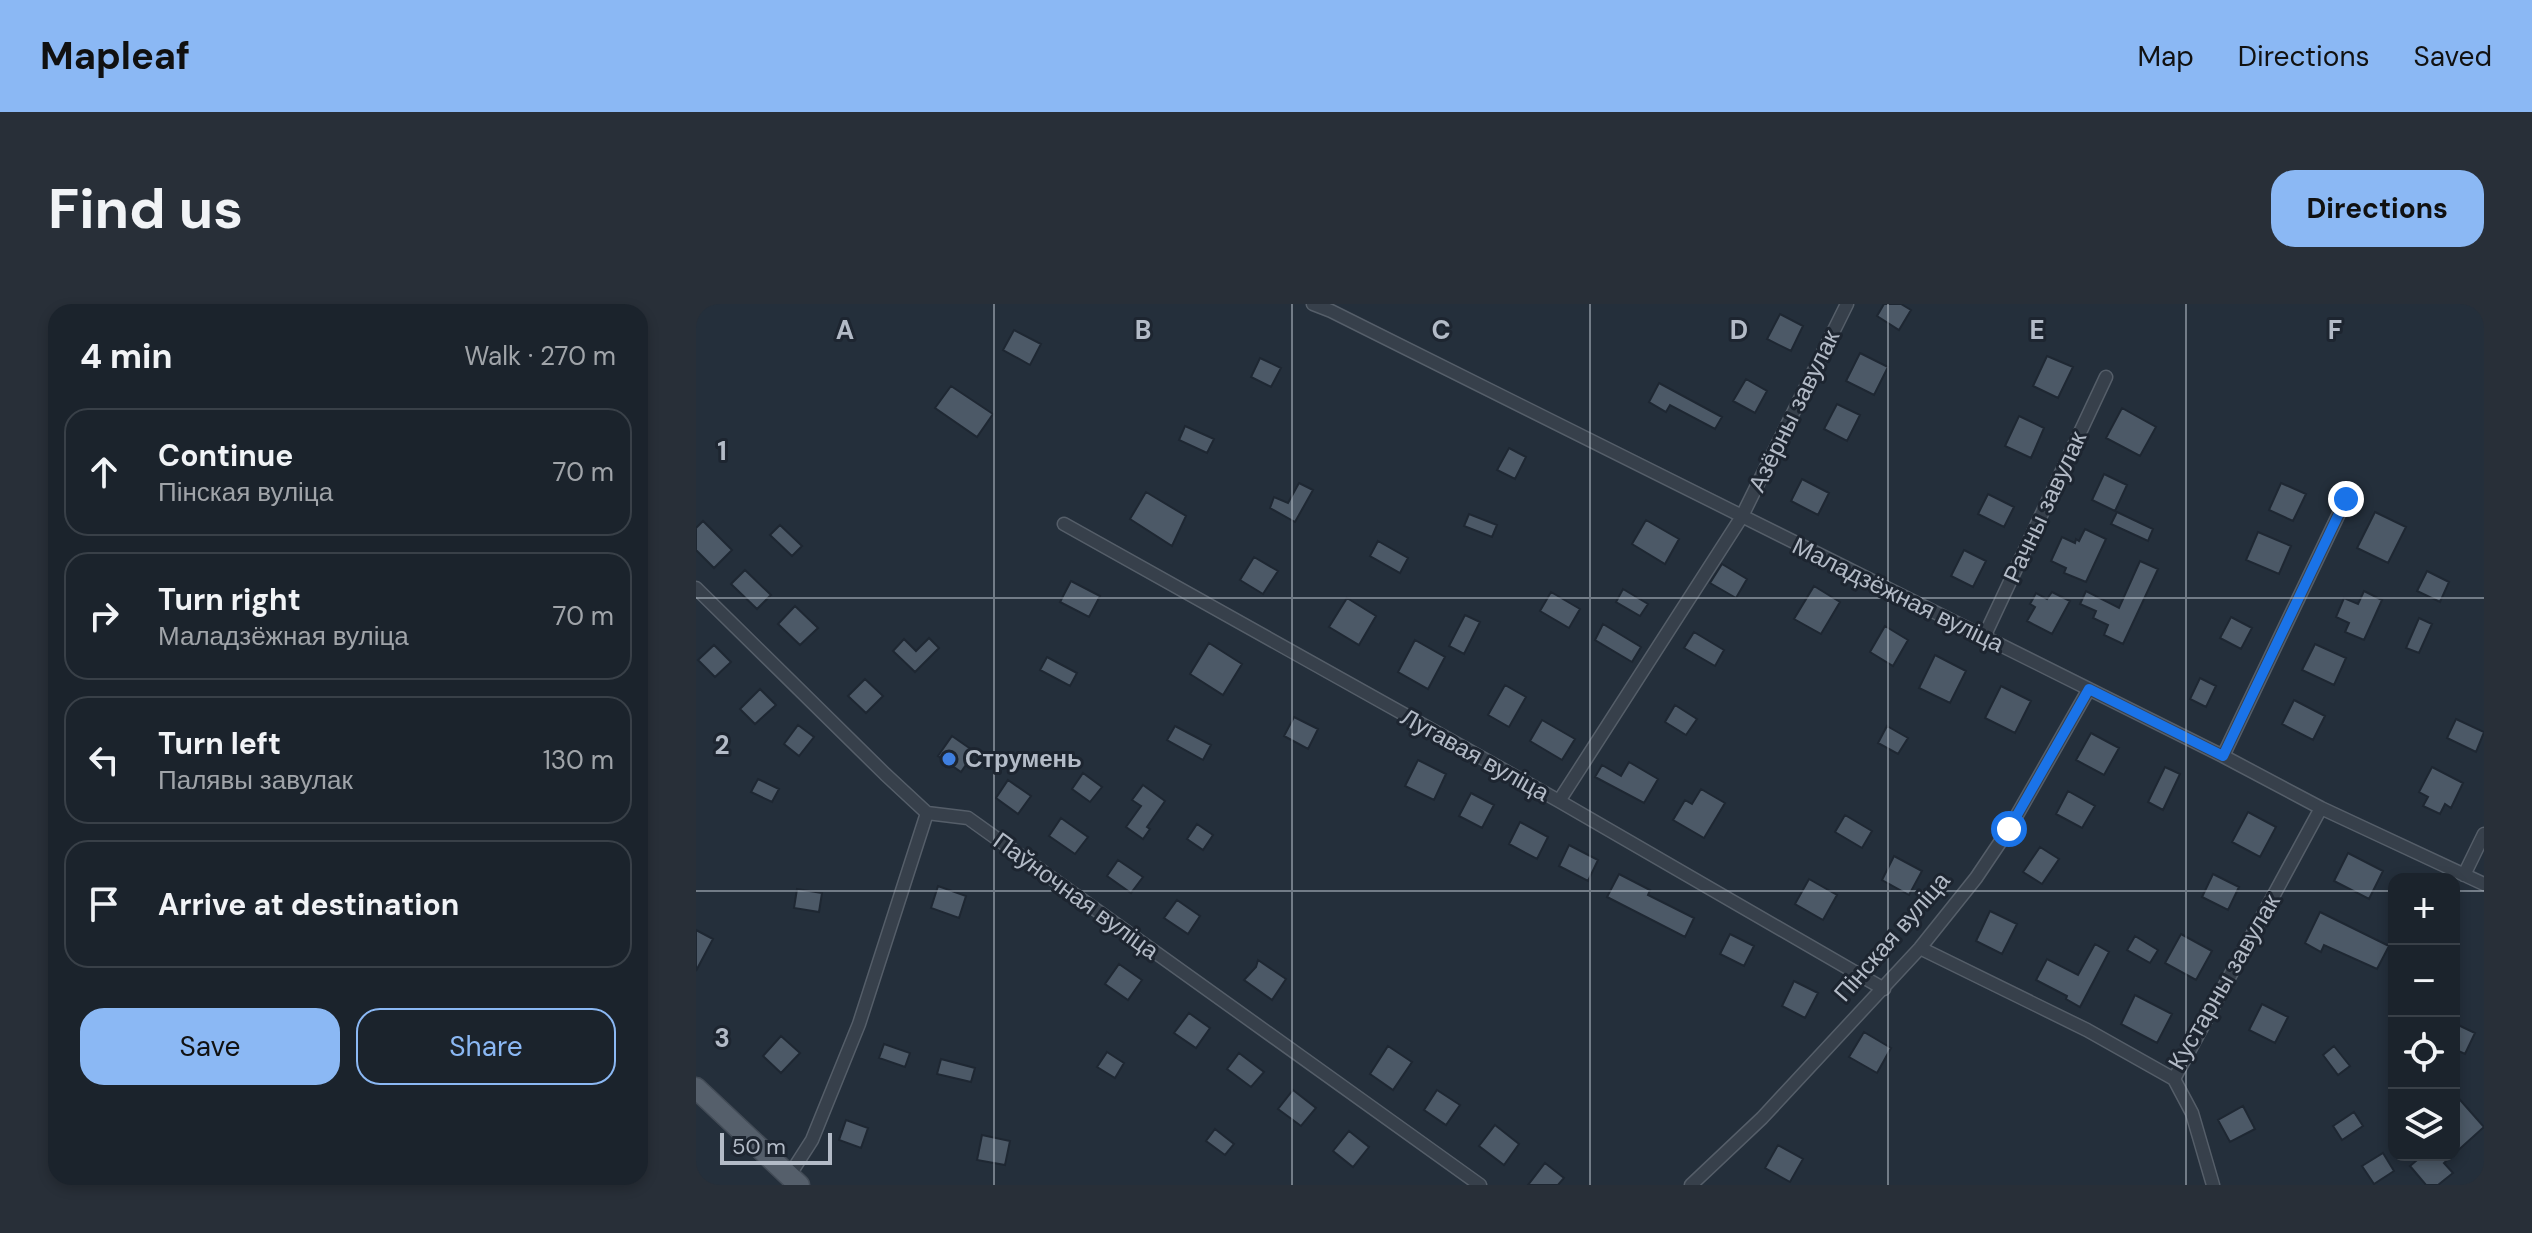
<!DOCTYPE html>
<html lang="en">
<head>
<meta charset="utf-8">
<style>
  :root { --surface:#1b232c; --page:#282f38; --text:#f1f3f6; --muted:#a0a4a9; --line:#394048; --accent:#8bb8f4 }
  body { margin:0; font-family:"DM Sans",sans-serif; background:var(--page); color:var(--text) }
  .controls { position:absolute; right:24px; bottom:24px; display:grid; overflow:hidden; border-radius:16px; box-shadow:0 4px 12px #0003 }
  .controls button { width:72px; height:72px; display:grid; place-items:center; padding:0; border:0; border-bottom:2px solid var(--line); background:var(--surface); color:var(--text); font:40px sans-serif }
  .scale { position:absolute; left:24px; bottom:20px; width:112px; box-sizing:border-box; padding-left:8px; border:4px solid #b3bbc7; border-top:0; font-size:22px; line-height:28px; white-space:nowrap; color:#b3bbc7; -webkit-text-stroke:6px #1d2530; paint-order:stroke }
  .stop { position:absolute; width:24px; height:24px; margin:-18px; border:6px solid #1a73e8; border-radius:50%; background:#fff }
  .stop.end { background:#1a73e8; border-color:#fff; box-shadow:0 2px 8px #0008 }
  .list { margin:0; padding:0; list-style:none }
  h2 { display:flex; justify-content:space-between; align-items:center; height:104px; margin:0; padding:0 32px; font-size:34px }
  h2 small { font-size:26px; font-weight:400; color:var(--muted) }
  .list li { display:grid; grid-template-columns:52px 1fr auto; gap:24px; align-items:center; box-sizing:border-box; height:128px; margin:0 16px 16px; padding:0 16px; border:2px solid var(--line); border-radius:24px }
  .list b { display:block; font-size:30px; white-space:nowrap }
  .list p { margin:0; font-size:26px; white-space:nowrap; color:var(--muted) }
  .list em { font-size:26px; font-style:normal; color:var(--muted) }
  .actions { display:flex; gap:16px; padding:24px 32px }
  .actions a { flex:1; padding:18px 0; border:2px solid var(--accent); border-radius:24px; text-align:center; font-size:28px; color:var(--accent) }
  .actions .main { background:var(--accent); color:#111 }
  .icon { flex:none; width:44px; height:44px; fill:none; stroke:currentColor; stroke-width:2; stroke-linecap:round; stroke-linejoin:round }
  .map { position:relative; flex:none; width:1788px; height:881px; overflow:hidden; border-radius:24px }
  header { display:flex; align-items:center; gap:48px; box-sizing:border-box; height:112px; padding:0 40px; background:var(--accent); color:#111 }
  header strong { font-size:38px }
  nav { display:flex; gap:44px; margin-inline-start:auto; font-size:28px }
  .intro { display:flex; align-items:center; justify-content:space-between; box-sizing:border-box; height:192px; padding:0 48px }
  h1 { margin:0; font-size:56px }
  .button { padding:20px 36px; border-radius:24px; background:var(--accent); color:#111; font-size:28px; font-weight:700 }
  main { display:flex; gap:48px; padding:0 48px }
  aside { flex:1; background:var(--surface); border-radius:24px; box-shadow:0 4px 12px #0003 }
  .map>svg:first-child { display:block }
  .building { fill:#4c5967; stroke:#1e2732; stroke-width:2 }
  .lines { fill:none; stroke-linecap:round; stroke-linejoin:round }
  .street-casing { stroke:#555e69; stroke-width:15 }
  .primary-casing { stroke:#434c57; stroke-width:23 }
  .street { stroke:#37404b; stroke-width:12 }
  .primary { stroke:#555f6b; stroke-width:20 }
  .route { stroke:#1a73e8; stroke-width:10 }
  .grid { fill:none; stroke:#b3bbc7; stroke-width:2; stroke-opacity:0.55 }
  .shop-dot { fill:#3f7fe0; stroke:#1d2530; stroke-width:3 }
  .labels { text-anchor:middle; stroke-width:6; stroke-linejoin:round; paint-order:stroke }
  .street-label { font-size:24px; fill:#b3bbc7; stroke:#1d2530 }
  .poi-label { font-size:24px; font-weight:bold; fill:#b3bbc7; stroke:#1d2530; text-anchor:start }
  .grid-label { font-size:26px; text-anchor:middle; font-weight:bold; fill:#b3bbc7; stroke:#1d2530; stroke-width:6; stroke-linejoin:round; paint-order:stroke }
</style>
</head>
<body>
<header>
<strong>Mapleaf</strong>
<nav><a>Map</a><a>Directions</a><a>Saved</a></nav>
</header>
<div class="intro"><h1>Find us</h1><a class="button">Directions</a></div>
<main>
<aside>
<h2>4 min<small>Walk · 270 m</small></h2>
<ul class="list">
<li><svg class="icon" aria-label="ahead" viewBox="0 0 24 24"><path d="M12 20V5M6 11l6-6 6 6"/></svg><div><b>Continue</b><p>Пінская вуліца</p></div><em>70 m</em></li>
<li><svg class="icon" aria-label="right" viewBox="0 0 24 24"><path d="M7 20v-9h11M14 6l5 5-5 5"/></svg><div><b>Turn right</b><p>Маладзёжная вуліца</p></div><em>70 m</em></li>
<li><svg class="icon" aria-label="left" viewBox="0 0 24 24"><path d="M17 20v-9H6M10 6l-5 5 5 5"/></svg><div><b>Turn left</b><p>Палявы завулак</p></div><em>130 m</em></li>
<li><svg class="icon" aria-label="arrive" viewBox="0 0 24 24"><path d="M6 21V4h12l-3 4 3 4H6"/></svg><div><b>Arrive at destination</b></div></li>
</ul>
<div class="actions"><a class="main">Save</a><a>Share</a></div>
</aside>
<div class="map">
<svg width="1788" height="881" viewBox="0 0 1788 881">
  <rect width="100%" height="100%" fill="#242f3b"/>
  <!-- building -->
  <path class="building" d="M 1188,0 L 1205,0 L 1215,6 L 1203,26 L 1181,12 Z
    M 1084,10 L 1107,22 L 1095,47 L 1071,35 Z
    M 318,26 L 345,40 L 334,61 L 307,46 Z
    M 1164,49 L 1192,63 L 1178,91 L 1150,77 Z
    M 1351,52 L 1377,63 L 1362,94 L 1337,82 Z
    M 564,54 L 585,64 L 575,83 L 555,73 Z
    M 1050,75 L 1071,87 L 1059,109 L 1037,97 Z
    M 963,79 L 1026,113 L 1019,125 L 974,101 L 970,108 L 953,98 Z
    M 255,82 L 297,110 L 281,133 L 239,104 Z
    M 1141,100 L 1164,111 L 1151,137 L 1128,125 Z
    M 1426,104 L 1460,123 L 1444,152 L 1410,134 Z
    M 1323,112 L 1348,124 L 1335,154 L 1309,142 Z
    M 489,122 L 518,135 L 511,149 L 483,136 Z
    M 813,144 L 830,153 L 819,175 L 801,166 Z
    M 1408,170 L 1431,181 L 1419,207 L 1396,196 Z
    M 1106,175 L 1133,189 L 1122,211 L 1095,197 Z
    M 603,179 L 617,186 L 599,218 L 574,204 L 578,193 L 592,199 Z
    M 1585,179 L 1610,190 L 1597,217 L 1573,206 Z
    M 450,188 L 490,212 L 476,242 L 434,215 Z
    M 1292,190 L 1318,203 L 1308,223 L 1282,210 Z
    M 1421,208 L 1457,225 L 1452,237 L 1415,220 Z
    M 1679,208 L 1710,223 L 1692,259 L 1661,244 Z
    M 773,210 L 801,221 L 796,233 L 768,222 Z
    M 950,216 L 983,235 L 969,260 L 936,240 Z
    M 7,217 L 36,246 L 18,264 L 0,246 L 0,224 Z
    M 84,221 L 106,242 L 96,252 L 74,231 Z
    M 1389,225 L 1410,235 L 1390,278 L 1368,269 L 1370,264 L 1355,257 L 1366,233 L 1379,239 L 1380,235 L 1383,237 Z
    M 1562,228 L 1595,242 L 1583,270 L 1550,256 Z
    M 682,237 L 712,254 L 704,269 L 674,252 Z
    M 1268,246 L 1290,257 L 1277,283 L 1255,272 Z
    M 558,253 L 582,267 L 567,290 L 544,276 Z
    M 1444,257 L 1462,265 L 1427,340 L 1408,331 L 1412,321 L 1397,314 L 1400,307 L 1384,300 L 1390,287 L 1423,304 Z
    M 1026,260 L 1051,275 L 1040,294 L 1014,279 Z
    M 49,266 L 75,291 L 61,305 L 35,280 Z
    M 1731,267 L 1753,278 L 1744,298 L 1721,287 Z
    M 375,277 L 404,292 L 393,313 L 364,298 Z
    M 1118,282 L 1144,298 L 1125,330 L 1098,315 Z
    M 927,285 L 952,300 L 944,312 L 920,298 Z
    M 1668,287 L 1686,296 L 1668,336 L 1649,328 L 1653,319 L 1640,313 L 1648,294 L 1662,300 Z
    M 855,288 L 884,305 L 873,324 L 844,307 Z
    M 1356,288 L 1374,297 L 1356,330 L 1331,317 L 1339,303 L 1334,300 L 1340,289 L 1351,295 Z
    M 651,294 L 680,312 L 663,341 L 633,323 Z
    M 99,302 L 122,324 L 104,341 L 82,320 Z
    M 769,311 L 784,318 L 768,350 L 753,342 Z
    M 1535,313 L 1556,324 L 1545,345 L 1524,334 Z
    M 1723,314 L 1736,320 L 1723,349 L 1710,344 Z
    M 907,320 L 945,343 L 936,358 L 899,336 Z
    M 1189,322 L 1212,336 L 1197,362 L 1174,348 Z
    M 998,328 L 1028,346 L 1019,362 L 988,344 Z
    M 233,334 L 243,344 L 219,368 L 197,347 L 208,335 L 220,347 Z
    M 719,336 L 749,353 L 732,385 L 702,368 Z
    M 513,339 L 546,360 L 527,391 L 494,370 Z
    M 1619,340 L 1650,354 L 1638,381 L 1606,366 Z
    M 18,341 L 35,358 L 19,373 L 2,356 Z
    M 1239,351 L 1270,367 L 1254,399 L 1223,384 Z
    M 351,353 L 381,369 L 374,382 L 344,366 Z
    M 1504,374 L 1520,382 L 1510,403 L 1494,395 Z
    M 169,375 L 187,392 L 170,409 L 152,392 Z
    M 809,381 L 830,393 L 813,423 L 792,411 Z
    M 1305,382 L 1335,397 L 1319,429 L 1289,414 Z
    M 64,385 L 80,401 L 59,420 L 44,405 Z
    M 1598,396 L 1629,412 L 1617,436 L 1586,420 Z
    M 979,401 L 1001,415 L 990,431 L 969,418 Z
    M 598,413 L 622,425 L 612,445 L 588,432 Z
    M 1760,415 L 1788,428 L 1780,448 L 1751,434 Z
    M 846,416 L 879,435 L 866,456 L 834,437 Z
    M 102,421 L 118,433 L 103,452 L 88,440 Z
    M 479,422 L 515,441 L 507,456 L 471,436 Z
    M 1191,422 L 1212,434 L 1202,450 L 1182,439 Z
    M 1395,429 L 1423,444 L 1408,471 L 1380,456 Z
    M 256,432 L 279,448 L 265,468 L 242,452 Z
    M 722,456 L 750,470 L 738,496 L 709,482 Z
    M 933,458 L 962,475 L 948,499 L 899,473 L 906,461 L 925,472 Z
    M 1469,463 L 1484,470 L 1467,506 L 1452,498 Z
    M 1736,463 L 1767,479 L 1755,504 L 1749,500 L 1744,510 L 1727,502 L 1732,493 L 1723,488 Z
    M 387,469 L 406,483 L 394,498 L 376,485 Z
    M 62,475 L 83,485 L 76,498 L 55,488 Z
    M 312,476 L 335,492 L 322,510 L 300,494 Z
    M 447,481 L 469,497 L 451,523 L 454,525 L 447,535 L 430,523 L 445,502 L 436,496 Z
    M 1005,485 L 1029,499 L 1008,534 L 977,516 L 989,496 L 996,500 Z
    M 1372,487 L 1399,502 L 1386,524 L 1360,510 Z
    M 775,489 L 798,501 L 786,524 L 763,512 Z
    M 1552,508 L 1580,523 L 1564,553 L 1536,538 Z
    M 1149,511 L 1176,527 L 1166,544 L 1139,528 Z
    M 365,514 L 392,533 L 379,550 L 353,532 Z
    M 824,518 L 852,533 L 841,555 L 813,540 Z
    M 501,520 L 517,531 L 507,546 L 491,535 Z
    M 873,541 L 902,556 L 892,577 L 863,562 Z
    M 1344,543 L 1363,555 L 1346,580 L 1327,568 Z
    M 1652,549 L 1687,567 L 1673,595 L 1638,577 Z
    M 1198,552 L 1226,567 L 1213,591 L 1186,576 Z
    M 422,556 L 447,573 L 435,589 L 411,572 Z
    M 923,570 L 954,586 L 952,591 L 998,614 L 989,633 L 911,593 Z
    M 1517,570 L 1543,583 L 1532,606 L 1506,593 Z
    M 1113,575 L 1141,591 L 1127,616 L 1099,600 Z
    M 242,582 L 270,592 L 263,614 L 235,604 Z
    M 101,585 L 126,589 L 123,608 L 98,604 Z
    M 481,596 L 504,612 L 492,630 L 468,614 Z
    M 1294,607 L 1321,620 L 1306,650 L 1280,637 Z
    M 1624,608 L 1693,642 L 1681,665 L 1628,641 L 1625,648 L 1609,639 Z
    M 0,626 L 17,635 L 0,667 Z
    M 1034,630 L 1058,642 L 1048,662 L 1024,650 Z
    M 1485,630 L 1516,647 L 1500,676 L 1469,659 Z
    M 1439,632 L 1462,646 L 1454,659 L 1431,646 Z
    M 1399,640 L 1413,648 L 1384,703 L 1370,695 L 1371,692 L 1340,676 L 1351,655 L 1382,671 Z
    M 562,656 L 590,675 L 576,696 L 548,676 L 560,663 Z
    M 423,660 L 446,676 L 432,696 L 409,680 Z
    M 1098,677 L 1122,689 L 1109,714 L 1086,702 Z
    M 1439,691 L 1476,710 L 1461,739 L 1425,720 Z
    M 1566,700 L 1592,713 L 1579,739 L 1553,726 Z
    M 493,709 L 514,724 L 500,744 L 478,729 Z
    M 1758,719 L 1779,729 L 1769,750 L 1758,745 Z
    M 1168,728 L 1195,744 L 1181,769 L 1153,753 Z
    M 85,732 L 104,749 L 85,769 L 67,752 Z
    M 188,740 L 214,749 L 209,763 L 183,754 Z
    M 692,742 L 716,758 L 697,786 L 674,770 Z
    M 1638,742 L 1654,762 L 1642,771 L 1627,751 Z
    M 411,748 L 428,759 L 419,774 L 401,763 Z
    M 543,749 L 568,768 L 555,783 L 531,765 Z
    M 245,755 L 279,764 L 275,778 L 241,770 Z
    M 597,786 L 620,804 L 605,822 L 582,805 Z
    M 741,786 L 764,801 L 750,821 L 728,806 Z
    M 1758,789 L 1788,823 L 1758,850 Z
    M 1547,802 L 1559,825 L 1534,838 L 1522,816 Z
    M 1658,808 L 1667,822 L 1646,836 L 1637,822 Z
    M 150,816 L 172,824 L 165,844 L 143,836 Z
    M 799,821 L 823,840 L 808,861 L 783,842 Z
    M 519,825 L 538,840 L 529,851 L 510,837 Z
    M 653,827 L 673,843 L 657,863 L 637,847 Z
    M 286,831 L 314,837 L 309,861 L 281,856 Z
    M 1082,841 L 1107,855 L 1094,878 L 1069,864 Z
    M 1687,849 L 1698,867 L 1678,880 L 1666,862 Z
    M 1727,851 L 1757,851 L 1748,859 L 1757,869 L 1742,881 L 1730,881 L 1714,862 Z
    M 849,859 L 868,874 L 862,881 L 832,881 Z"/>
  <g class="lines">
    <defs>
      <path id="street" d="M 617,0 L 635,7 L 1527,452 L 1625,504 L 1788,580
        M 368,220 L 863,497 L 1188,685
        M 0,284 L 189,470 L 231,509 L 272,514 L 784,881
        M 1288,333 L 1410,73
        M 1527,452 L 1650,195
        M 863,497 L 1045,214 L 1151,0
        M 1768,571 L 1788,530
        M 1224,644 L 1391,726 L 1478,775 L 1625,504
        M 1478,775 L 1496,809 L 1517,881
        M 93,872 L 116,836 L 163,720 L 231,509
        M 995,881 L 1066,814 L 1224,644 L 1280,574 L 1313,525 L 1393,385
        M 1786,881 L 1788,879"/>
      <path id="primary" d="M 0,784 L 103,881"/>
    </defs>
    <!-- street casing -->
    <use href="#street" class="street-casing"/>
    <!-- primary casing -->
    <use href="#primary" class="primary-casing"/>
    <!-- street -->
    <use href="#street" class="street"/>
    <!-- primary -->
    <use href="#primary" class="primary"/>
  </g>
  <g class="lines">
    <!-- route -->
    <path class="route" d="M 1313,525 L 1393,385 L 1527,452 L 1650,195"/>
  </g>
  <!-- grid -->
  <path class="grid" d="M 298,0 L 298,881M 596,0 L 596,881M 894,0 L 894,881M 1192,0 L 1192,881M 1490,0 L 1490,881M 0,294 L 1788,294M 0,587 L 1698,587M 1758,587 L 1788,587"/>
  <!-- markers -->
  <circle class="shop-dot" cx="253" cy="455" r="8"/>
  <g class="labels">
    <!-- street labels -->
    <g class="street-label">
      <text transform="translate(1098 107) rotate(-64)" y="8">Азёрны завулак</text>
      <text transform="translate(1349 203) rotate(-65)" y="8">Рачны завулак</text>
      <text transform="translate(1202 291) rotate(26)" y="8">Маладзёжная вуліца</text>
      <text transform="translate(779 451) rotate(29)" y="8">Лугавая вуліца</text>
      <text transform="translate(380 592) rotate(36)" y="8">Паўночная вуліца</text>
      <text transform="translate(1196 633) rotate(-49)" y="8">Пінская вуліца</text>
      <text transform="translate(1528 678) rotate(-60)" y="8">Кустарны завулак</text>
    </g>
    <!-- poi labels -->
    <g class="poi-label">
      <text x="269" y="463">Струмень</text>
    </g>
  </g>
  <g class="grid-label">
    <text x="149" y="35">A</text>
    <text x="447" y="35">B</text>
    <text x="745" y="35">C</text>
    <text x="1043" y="35">D</text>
    <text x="1341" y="35">E</text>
    <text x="1639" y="35">F</text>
    <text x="26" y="156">1</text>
    <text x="26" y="450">2</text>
    <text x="26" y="743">3</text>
  </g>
</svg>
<div class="controls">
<button>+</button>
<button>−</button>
<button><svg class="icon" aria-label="locate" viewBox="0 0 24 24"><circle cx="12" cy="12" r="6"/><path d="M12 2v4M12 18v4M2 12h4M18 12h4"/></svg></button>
<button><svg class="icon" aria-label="layers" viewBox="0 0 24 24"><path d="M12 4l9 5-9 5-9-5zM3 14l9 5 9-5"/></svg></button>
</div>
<div class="scale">50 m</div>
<div class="stop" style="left:1313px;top:525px"></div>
<div class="stop end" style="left:1650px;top:195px"></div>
</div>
</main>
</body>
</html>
